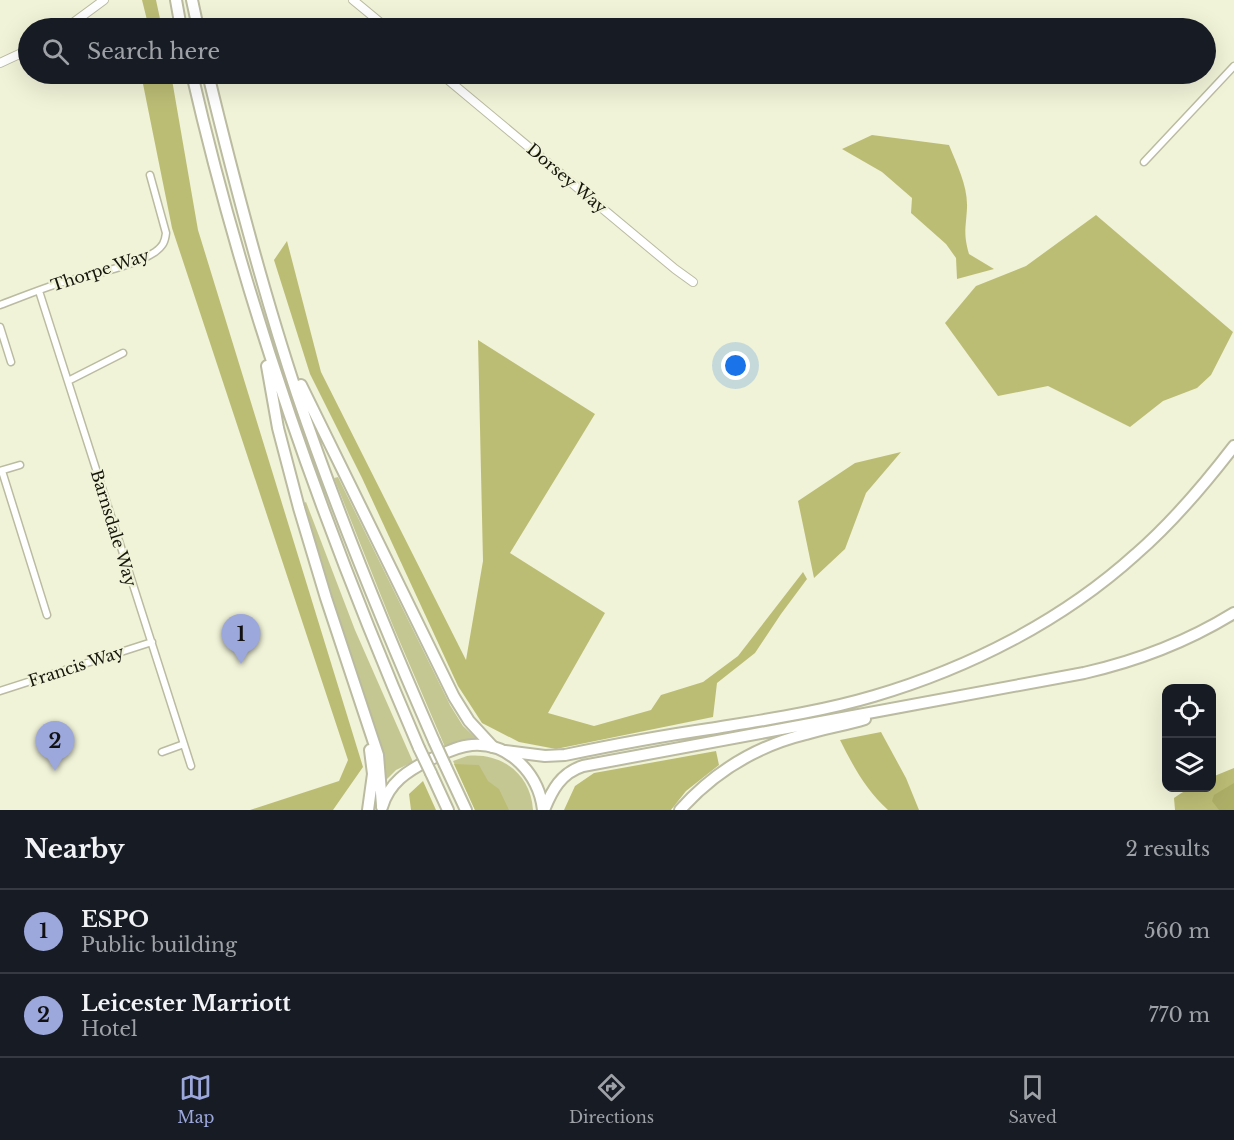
<!DOCTYPE html>
<html lang="en">
<head>
<meta charset="utf-8">
<style>
  :root { --surface:#171b24; --page:#20242c; --text:#f1f3f6; --muted:#9ea1a6; --line:#363941; --accent:#9ca7dc }
  body { margin:0; font-family:"Libre Baskerville",serif; background:var(--page); color:var(--text) }
  .controls { position:absolute; right:18px; bottom:18px; display:grid; overflow:hidden; border-radius:12px; box-shadow:0 6px 24px #0002 }
  .controls button { width:54px; height:54px; display:grid; place-items:center; padding:0; border:0; border-bottom:2px solid var(--line); background:var(--surface); color:var(--text); font:30px sans-serif }
  .you { position:absolute; left:736px; top:366px; width:21px; height:21px; margin:-15px; border:4px solid #fff; border-radius:50%; background:#1a73e8; box-shadow:0 0 0 9px #1a73e833 }
  .badge { display:grid; place-items:center; width:39px; height:39px; border-radius:50%; background:var(--accent); color:#111; font-size:20px; font-weight:700 }
  .pin { position:absolute; translate:-50% -50px; filter:drop-shadow(0 2px 3px #0008) }
  .pin::after { content:''; position:absolute; top:32px; width:21px; height:18px; background:inherit; clip-path:polygon(0 0,100% 0,50% 100%) }
  .list { margin:0; padding:0; list-style:none }
  h2 { display:flex; justify-content:space-between; align-items:center; height:78px; margin:0; padding:0 24px; font-size:26px }
  h2 small { font-size:20px; font-weight:400; color:var(--muted) }
  .list li { display:grid; grid-template-columns:39px 1fr auto; gap:18px; align-items:center; box-sizing:border-box; height:84px; padding:0 24px; border-top:2px solid var(--line) }
  .list b { display:block; font-size:22px; white-space:nowrap }
  .list p { margin:0; font-size:20px; white-space:nowrap; color:var(--muted) }
  .list em { font-size:20px; font-style:normal; color:var(--muted) }
  .icon { flex:none; width:33px; height:33px; fill:none; stroke:currentColor; stroke-width:2; stroke-linecap:round; stroke-linejoin:round }
  .map { position:relative; flex:none; width:1234px; height:810px; overflow:hidden }
  .search { position:absolute; background:var(--surface); box-shadow:0 6px 24px #0002; left:18px; right:18px; top:18px; height:66px; display:flex; align-items:center; gap:15px; box-sizing:border-box; padding:0 21px; border-radius:33px; color:var(--muted); font-size:22px }
  .sheet { height:246px; background:var(--surface) }
  nav { display:flex; justify-content:space-around; align-items:center; box-sizing:border-box; height:84px; border-top:2px solid var(--line); background:var(--surface); font-size:16px; color:var(--muted) }
  nav a { display:grid; justify-items:center; gap:3px }
  nav .on { color:var(--accent) }
  .map>svg:first-child { display:block }
  .green { fill:#c5c793 }
  .forest { fill:#bcbd75 }
  .water { fill:#aeaf67 }
  .lines { fill:none; stroke-linecap:round; stroke-linejoin:round }
  .minor-casing { stroke:#babba1; stroke-width:9 }
  .tertiary-casing { stroke:#babba1; stroke-width:10 }
  .trunk-casing { stroke:#babba1; stroke-width:14 }
  .motorway-casing { stroke:#babba1; stroke-width:14 }
  .minor { stroke:#fff; stroke-width:6 }
  .tertiary { stroke:#fff; stroke-width:8 }
  .trunk { stroke:#fff; stroke-width:10 }
  .motorway { stroke:#fff; stroke-width:10 }
  .motorway-bridge-casing { stroke:#babba1; stroke-width:14; stroke-linecap:butt }
  .motorway-bridge { stroke:#fff; stroke-width:10 }
  .labels { text-anchor:middle; stroke-width:4.5; stroke-linejoin:round; paint-order:stroke }
  .street-label { font-size:16px; fill:#16160d; stroke:#f1f3d8 }
</style>
</head>
<body>
<div class="map">
<svg width="1234" height="810" viewBox="0 0 1234 810">
  <rect width="100%" height="100%" fill="#f1f3d8"/>
  <!-- green -->
  <path class="green" d="M 338,477 L 450,705 L 463,726 L 478,740 L 460,742 L 445,747 L 393,626 L 334,478 Z
    M 306,502 L 355,630 L 413,762 L 396,770 L 384,782 L 302,504 Z
    M 467,756 C 501,752 531,774 533,810 L 475,810 L 453,761 Z"/>
  <!-- forest -->
  <path class="forest" d="M 142,0 L 156,0 L 162,28 L 149,28 Z
    M 141,74 L 171,74 L 198,230 L 363,767 L 333,810 L 250,810 L 339,781 L 348,760 L 172,228 Z
    M 872,135 L 949,145 C 957,165 968,186 967,208 C 966,228 963,233 969,254 L 994,269 L 957,279 L 956,258 L 946,244 L 911,213 L 912,198 L 882,172 L 842,149 Z
    M 1096,215 L 1233,332 L 1211,375 L 1197,388 L 1163,401 L 1130,427 L 1048,386 L 998,396 L 945,323 L 976,286 L 1026,266 Z
    M 287,241 L 321,372 L 466,660 L 483,561 L 478,340 L 595,414 L 510,553 L 605,613 L 548,713 L 594,726 L 651,710 L 661,695 L 703,682 L 738,656 L 803,572 L 807,579 L 781,614 L 755,653 L 717,683 L 713,717 L 556,749 L 519,742 L 482,723 L 458,686 L 362,478 L 310,374 L 274,260 Z
    M 901,452 L 866,493 L 845,549 L 814,578 L 798,501 L 855,463 Z
    M 881,732 L 906,778 L 919,810 L 888,810 C 866,790 853,766 840,740 Z
    M 716,751 L 719,765 L 686,791 L 671,810 L 564,810 L 575,786 L 594,773 Z
    M 454,764 L 479,765 L 488,781 L 499,789 L 509,810 L 475,810 Z
    M 1234,768 L 1234,810 L 1175,810 L 1174,798 C 1189,787 1193,788 1212,788 L 1212,777 Z
    M 423,781 L 436,810 L 411,810 L 409,794 Z"/>
  <!-- water -->
  <path class="water" d="M 1234,783 L 1234,810 L 1219,810 L 1212,801 L 1214,795 Z"/>
  <g class="lines">
    <defs>
      <path id="minor" d="M 1144,162 L 1234,66
        M 39,291 L 191,766
        M 0,305 C 19,298 38,290 57,284 C 84,276 133,267 155,252 C 163,246 165,242 166,233 L 150,175
        M 0,327 L 11,362
        M 68,381 L 123,353
        M 0,471 L 20,465
        M 2,471 L 47,615
        M 0,691 L 152,642
        M 162,752 L 184,744"/>
      <path id="tertiary" d="M 353,0 L 387,28
        M 66,28 L 104,0
        M 0,63 L 28,50
        M 441,74 L 675,269 L 693,282"/>
      <path id="trunk" d="M 382,807 C 389,783 407,771 429,760 C 443,754 457,746 472,745 C 510,742 539,775 543,810"/>
      <path id="motorway" d="M 176,0 L 181,28
        M 192,0 L 198,28
        M 192,74 C 246,308 324,527 419,748
        M 208,74 C 234,181 262,289 297,394 C 337,512 384,627 434,741
        M 267,366 L 278,428 L 299,508 L 326,598 L 378,755 L 382,805
        M 301,385 L 454,697 L 469,721 L 493,747
        M 505,751 L 545,756 L 565,755 C 613,745 661,736 709,729 C 764,720 820,712 874,696 C 969,668 1062,621 1136,554 C 1173,522 1204,485 1234,446
        M 445,765 L 466,810
        M 431,773 L 448,810
        M 368,810 L 373,774 L 370,750
        M 544,810 C 552,790 561,773 583,766 L 1084,673 C 1137,661 1187,642 1234,613
        M 680,810 C 714,772 757,746 806,734 C 826,728 846,725 865,719"/>
    </defs>
    <!-- minor casing -->
    <use href="#minor" class="minor-casing"/>
    <!-- tertiary casing -->
    <use href="#tertiary" class="tertiary-casing"/>
    <!-- trunk casing -->
    <use href="#trunk" class="trunk-casing"/>
    <!-- motorway casing -->
    <use href="#motorway" class="motorway-casing"/>
    <!-- minor -->
    <use href="#minor" class="minor"/>
    <!-- tertiary -->
    <use href="#tertiary" class="tertiary"/>
    <!-- trunk -->
    <use href="#trunk" class="trunk"/>
    <!-- motorway -->
    <use href="#motorway" class="motorway"/>
    <defs>
      <path id="motorway-bridge" d="M 434,741 L 445,765
        M 419,748 L 431,773"/>
    </defs>
    <!-- motorway-bridge casing -->
    <use href="#motorway-bridge" class="motorway-bridge-casing"/>
    <!-- motorway-bridge -->
    <use href="#motorway-bridge" class="motorway-bridge"/>
  </g>
  <g class="labels">
    <!-- street labels -->
    <g class="street-label">
      <text transform="translate(567 178) rotate(40)" y="6">Dorsey Way</text>
      <text transform="translate(100 270) rotate(-18)" y="6">Thorpe Way</text>
      <text transform="translate(114 528) rotate(73)" y="6">Barnsdale Way</text>
      <text transform="translate(76 666) rotate(-18)" y="6">Francis Way</text>
    </g>
  </g>
</svg>
<div class="controls">
<button><svg class="icon" aria-label="locate" viewBox="0 0 24 24"><circle cx="12" cy="12" r="6"/><path d="M12 2v4M12 18v4M2 12h4M18 12h4"/></svg></button>
<button><svg class="icon" aria-label="layers" viewBox="0 0 24 24"><path d="M12 4l9 5-9 5-9-5zM3 14l9 5 9-5"/></svg></button>
</div>
<div class="you"></div>
<div class="pin badge" style="left:241px;top:664px">1</div>
<div class="pin badge" style="left:55px;top:771px">2</div>
<div class="search"><svg class="icon" aria-label="search" viewBox="0 0 24 24"><circle cx="10" cy="10" r="6"/><path d="M15 15l6 6"/></svg>Search here</div>
</div>
<section class="sheet">
<h2>Nearby<small>2 results</small></h2>
<ul class="list">
<li><span class="badge">1</span><div><b>ESPO</b><p>Public building</p></div><em>560 m</em></li>
<li><span class="badge">2</span><div><b>Leicester Marriott</b><p>Hotel</p></div><em>770 m</em></li>
</ul>
</section>
<nav>
<a class="on"><svg class="icon" aria-label="map" viewBox="0 0 24 24"><path d="M3 6l6-2 6 2 6-2v14l-6 2-6-2-6 2zM9 4v14M15 6v14"/></svg>Map</a>
<a><svg class="icon" aria-label="directions" viewBox="0 0 24 24"><path d="M12 3l9 9-9 9-9-9zM9 14v-3h6M13 9l2 2-2 2"/></svg>Directions</a>
<a><svg class="icon" aria-label="saved" viewBox="0 0 24 24"><path d="M7 4h10v16l-5-4-5 4z"/></svg>Saved</a>
</nav>
</body>
</html>
